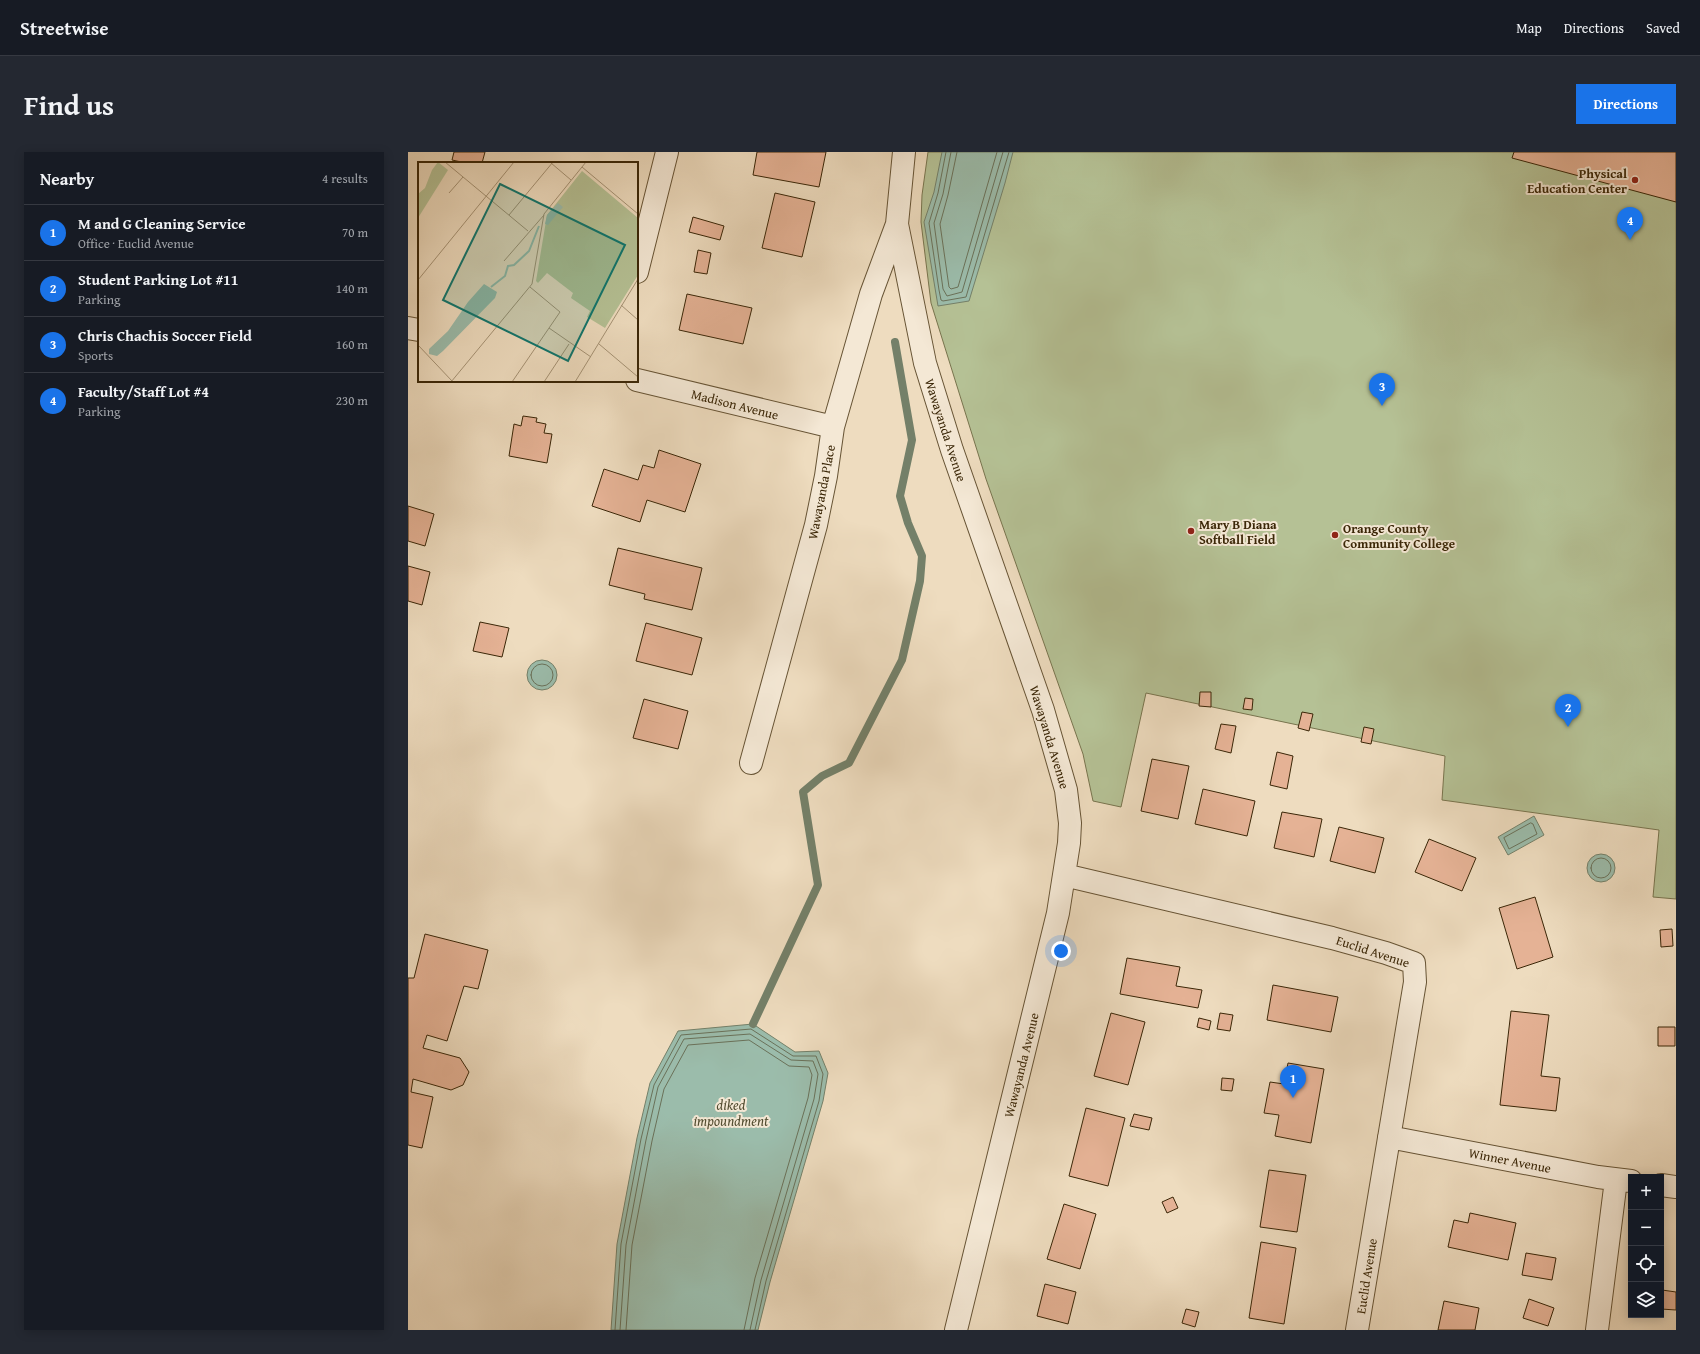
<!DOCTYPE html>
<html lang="en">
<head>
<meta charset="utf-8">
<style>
  :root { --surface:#171b24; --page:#242831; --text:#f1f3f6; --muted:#9ea1a6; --line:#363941; --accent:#1a73e8 }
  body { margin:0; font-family:"Gentium Book Plus",serif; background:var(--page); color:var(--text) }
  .controls { position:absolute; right:12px; bottom:12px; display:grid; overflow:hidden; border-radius:0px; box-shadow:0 2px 10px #0003 }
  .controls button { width:36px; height:36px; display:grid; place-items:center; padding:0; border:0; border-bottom:1px solid var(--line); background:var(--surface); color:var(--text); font:20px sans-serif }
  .you { position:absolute; left:653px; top:799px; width:14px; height:14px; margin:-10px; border:3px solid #fff; border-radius:50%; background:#1a73e8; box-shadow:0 0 0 6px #1a73e833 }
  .badge { display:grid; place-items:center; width:26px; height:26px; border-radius:50%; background:var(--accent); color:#fff; font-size:13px; font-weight:700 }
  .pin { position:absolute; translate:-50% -33px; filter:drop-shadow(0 1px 2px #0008) }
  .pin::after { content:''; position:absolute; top:21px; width:14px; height:12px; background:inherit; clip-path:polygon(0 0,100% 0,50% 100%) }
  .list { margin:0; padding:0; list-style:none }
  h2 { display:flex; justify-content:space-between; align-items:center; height:52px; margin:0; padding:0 16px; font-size:17px }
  h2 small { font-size:13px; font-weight:400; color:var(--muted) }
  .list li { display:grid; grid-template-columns:26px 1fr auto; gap:12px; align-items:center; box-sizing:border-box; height:56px; padding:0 16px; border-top:1px solid var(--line) }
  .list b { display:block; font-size:15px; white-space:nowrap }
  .list p { margin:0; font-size:13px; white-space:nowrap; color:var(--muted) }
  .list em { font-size:13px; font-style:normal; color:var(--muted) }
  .icon { flex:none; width:22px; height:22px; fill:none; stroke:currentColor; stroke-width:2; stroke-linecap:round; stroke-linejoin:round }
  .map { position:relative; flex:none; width:1268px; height:1178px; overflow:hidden; border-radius:0px }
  header { display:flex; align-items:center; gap:24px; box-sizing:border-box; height:56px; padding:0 20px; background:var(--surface); border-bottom:1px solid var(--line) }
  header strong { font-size:19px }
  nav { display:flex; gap:22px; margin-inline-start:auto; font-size:14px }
  .intro { display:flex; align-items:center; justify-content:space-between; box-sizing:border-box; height:96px; padding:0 24px }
  h1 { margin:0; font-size:28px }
  .button { padding:10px 18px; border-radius:0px; background:var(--accent); color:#fff; font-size:14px; font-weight:700 }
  main { display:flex; gap:24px; padding:0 24px }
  aside { flex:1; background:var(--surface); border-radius:0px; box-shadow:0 2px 10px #0003 }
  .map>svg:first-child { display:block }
  .green { fill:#b5c195; stroke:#78744e }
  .water { fill:#9bbcab; stroke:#748069 }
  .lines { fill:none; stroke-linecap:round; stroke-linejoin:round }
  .shore { stroke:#6a7159; stroke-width:1 }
  .stream { stroke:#748069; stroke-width:8 }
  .building { fill:#e5b295; stroke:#3a2607 }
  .minor-casing { stroke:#675435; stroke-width:24 }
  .minor { stroke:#f4e8d5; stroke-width:22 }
  .poi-dot { fill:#8f2418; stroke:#f4e8d5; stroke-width:1.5 }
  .labels { text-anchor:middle; stroke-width:4; stroke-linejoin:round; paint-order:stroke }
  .poi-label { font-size:13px; font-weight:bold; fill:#3a2607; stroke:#f4e8d5; text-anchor:start }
  .street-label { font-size:13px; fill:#3a2607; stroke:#f4e8d5 }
  .water-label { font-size:14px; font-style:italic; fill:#524c30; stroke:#f4e8d5 }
  .inset-river { fill:none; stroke:#9bbcab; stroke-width:2 }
  .inset-road { fill:none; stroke:#a69375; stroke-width:1 }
  .view { fill:#0f766e; fill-opacity:0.15; stroke:#0f766e; stroke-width:2 }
  .inset-edge { fill:none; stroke:#3a2607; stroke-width:2 }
</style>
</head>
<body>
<header>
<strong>Streetwise</strong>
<nav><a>Map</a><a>Directions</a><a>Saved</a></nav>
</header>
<div class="intro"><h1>Find us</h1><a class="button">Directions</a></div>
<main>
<aside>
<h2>Nearby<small>4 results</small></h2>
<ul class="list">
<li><span class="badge">1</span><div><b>M and G Cleaning Service</b><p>Office · Euclid Avenue</p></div><em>70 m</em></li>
<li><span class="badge">2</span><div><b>Student Parking Lot #11</b><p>Parking</p></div><em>140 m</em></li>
<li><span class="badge">3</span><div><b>Chris Chachis Soccer Field</b><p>Sports</p></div><em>160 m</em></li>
<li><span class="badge">4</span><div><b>Faculty/Staff Lot #4</b><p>Parking</p></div><em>230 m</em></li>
</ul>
</aside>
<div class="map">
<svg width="1268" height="1178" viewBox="0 0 1268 1178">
  <rect width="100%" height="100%" fill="#eedcbf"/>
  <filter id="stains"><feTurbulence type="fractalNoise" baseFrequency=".005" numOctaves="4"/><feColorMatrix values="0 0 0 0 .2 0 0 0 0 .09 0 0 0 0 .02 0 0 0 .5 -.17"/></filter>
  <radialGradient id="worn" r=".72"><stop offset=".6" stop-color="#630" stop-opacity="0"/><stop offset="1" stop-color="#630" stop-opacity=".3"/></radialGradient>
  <!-- green -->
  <path class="green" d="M 520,0 L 1268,0 L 1268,747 L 1245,745 L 1251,678 L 1034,648 L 1037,604 L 738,541 L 713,655 L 685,649 L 675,602 L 578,327 L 523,151 L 513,70 L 514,43 Z"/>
  <!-- water -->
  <path class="water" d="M 534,0 L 605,0 L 597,31 L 561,149 L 530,154 L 516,70 L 526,40 Z
    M119 523a15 15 0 1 1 30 0a15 15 0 1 1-30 0Z
    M 1126,664 L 1136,683 L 1100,703 L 1090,685 Z
    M1179 716a14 14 0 1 1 28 0a14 14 0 1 1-28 0Z
    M 345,872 L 387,900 L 411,899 L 420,921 L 415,949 L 362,1130 L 350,1178 L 203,1178 L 209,1092 L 229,986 L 242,931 L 270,879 Z"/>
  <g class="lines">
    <!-- shore -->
    <path class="shore" d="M 538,0 L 530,41 L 521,71 L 531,138 L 533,148 L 535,149 L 558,145 L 601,0
      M 543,0 L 535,42 L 526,71 L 535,137 L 539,144 L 554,140 L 595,0
      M 549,0 L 540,43 L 532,72 L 541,135 L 543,137 L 550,135 L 589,0
      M123 523a11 11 0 1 1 22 0a11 11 0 1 1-22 0Z
      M 1123,671 L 1125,672 L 1129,682 L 1101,697 L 1096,686 Z
      M1183 716a10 10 0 1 1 20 0a10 10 0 1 1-20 0Z
      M 207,1178 L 213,1092 L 233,987 L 246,933 L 273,883 L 343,877 L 385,904 L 408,904 L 415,922 L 411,949 L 358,1129 L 347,1178
      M 212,1178 L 218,1093 L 238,988 L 250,935 L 276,887 L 342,882 L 383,908 L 405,909 L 410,922 L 406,947 L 353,1128 L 342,1178
      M 218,1178 L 224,1093 L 244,989 L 256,937 L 280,893 L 341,888 L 381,914 L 401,915 L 404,923 L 400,946 L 347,1126 L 336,1178"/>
    <!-- stream -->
    <path class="stream" d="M 345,872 L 410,733 L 395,640 L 414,624 L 441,611 L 494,508 L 512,429 L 514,404 L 500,371 L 492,344 L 504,288 L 487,190"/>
  </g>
  <!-- building -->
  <path class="building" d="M 46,0 L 77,0 L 74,11 L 58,11 L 44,8 Z
    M 349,0 L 418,0 L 411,35 L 345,23 Z
    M 1106,0 L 1268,0 L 1268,50 L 1104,6 Z
    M 367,41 L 407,50 L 394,105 L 354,96 Z
    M 285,65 L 316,74 L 312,88 L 281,80 Z
    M 290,98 L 303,101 L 299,122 L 286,120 Z
    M 279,142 L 344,156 L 335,192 L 271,178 Z
    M 115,264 L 129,266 L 128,270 L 138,272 L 136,281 L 144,282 L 139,311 L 101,304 L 106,272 L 113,274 Z
    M 251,298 L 293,312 L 277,360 L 239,348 L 232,370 L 184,354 L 196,317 L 230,328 L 235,313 L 246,316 Z
    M 0,354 L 26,362 L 17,394 L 0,389 Z
    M 210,396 L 294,416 L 284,458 L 236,447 L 237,442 L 201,433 Z
    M 0,414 L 22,420 L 14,453 L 0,449 Z
    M 72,470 L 101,476 L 94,505 L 65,499 Z
    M 238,471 L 294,486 L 284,523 L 228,509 Z
    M 792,540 L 803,540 L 803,555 L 791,554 Z
    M 837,546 L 845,547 L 844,558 L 835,557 Z
    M 236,547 L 280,559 L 270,597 L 225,586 Z
    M 894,560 L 905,562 L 901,579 L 890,576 Z
    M 813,572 L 828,574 L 823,601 L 807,597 Z
    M 956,575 L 966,577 L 963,592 L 953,590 Z
    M 869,600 L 885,604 L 879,637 L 862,633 Z
    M 744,607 L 781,614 L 770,667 L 733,659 Z
    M 795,637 L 847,649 L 839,684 L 787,672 Z
    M 874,660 L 914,667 L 906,705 L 866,696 Z
    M 931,675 L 976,686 L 967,721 L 922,709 Z
    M 1021,687 L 1068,706 L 1054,739 L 1007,720 Z
    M 1127,745 L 1145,805 L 1109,817 L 1091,756 Z
    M 1264,777 L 1265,794 L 1253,795 L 1252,778 Z
    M 17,782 L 80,798 L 70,837 L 56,834 L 39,889 L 19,883 L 15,896 L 52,906 L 61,920 L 55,933 L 43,938 L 5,927 L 3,940 L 25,945 L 14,996 L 0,993 L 0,826 L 6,826 Z
    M 719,806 L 772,815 L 768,834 L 794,838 L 790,856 L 712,842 Z
    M 865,833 L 930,845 L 923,880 L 859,868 Z
    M 1103,859 L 1141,863 L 1133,924 L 1152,926 L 1148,959 L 1092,953 Z
    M 703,861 L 737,870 L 720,933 L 686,924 Z
    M 812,861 L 825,863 L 822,879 L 809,877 Z
    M 791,866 L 803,869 L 801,878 L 789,875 Z
    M 1250,875 L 1267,875 L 1267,894 L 1250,894 Z
    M 880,911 L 916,917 L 903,991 L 867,984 L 871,963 L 856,961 L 862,930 L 876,932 Z
    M 814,926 L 826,927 L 824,939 L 813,938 Z
    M 678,956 L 717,966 L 700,1034 L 661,1024 Z
    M 726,962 L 744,966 L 741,978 L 722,974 Z
    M 861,1018 L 898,1023 L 889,1080 L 852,1075 Z
    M 765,1045 L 770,1056 L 759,1061 L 754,1050 Z
    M 656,1052 L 688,1062 L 672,1117 L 639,1107 Z
    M 1062,1061 L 1108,1071 L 1100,1108 L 1040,1095 L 1046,1068 L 1060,1071 Z
    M 853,1090 L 888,1096 L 876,1172 L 841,1166 Z
    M 1118,1101 L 1148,1106 L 1144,1128 L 1114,1123 Z
    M 637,1132 L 668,1140 L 660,1172 L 629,1164 Z
    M 1254,1138 L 1268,1140 L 1268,1158 L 1253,1157 Z
    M 1121,1147 L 1146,1156 L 1140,1174 L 1115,1166 Z
    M 1036,1149 L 1071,1156 L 1067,1178 L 1030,1178 Z
    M 778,1157 L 791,1160 L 787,1175 L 774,1171 Z"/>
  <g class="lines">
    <defs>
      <path id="minor" d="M 496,0 L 489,72 L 517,211 L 544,298 L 635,558 L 658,638 L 662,671 L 661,691 L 650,761 L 548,1178
        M 229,120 L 259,0
        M 0,176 L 11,178
        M 229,228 L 425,275
        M 343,611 L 408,373 L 418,324 L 425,275 L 463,142 L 489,72
        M 656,723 L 924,786 L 978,801 L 1006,811 L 1007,830 L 949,1178
        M 981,985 L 1190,1025 L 1223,1029
        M 1253,1033 L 1268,1035
        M 1189,1178 L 1208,1028"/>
    </defs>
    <!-- minor casing -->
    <use href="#minor" class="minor-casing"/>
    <!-- minor -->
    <use href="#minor" class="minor"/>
  </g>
  <!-- markers -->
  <g class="poi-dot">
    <circle cx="1227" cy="28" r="4"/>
    <circle cx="783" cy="379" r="4"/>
    <circle cx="927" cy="383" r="4"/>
  </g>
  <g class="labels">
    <!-- poi labels -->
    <g class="poi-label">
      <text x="1219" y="26" text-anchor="end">Physical<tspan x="1219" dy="15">Education Center</tspan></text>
      <text x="791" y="377">Mary B Diana<tspan x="791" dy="15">Softball Field</tspan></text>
      <text x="935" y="381">Orange County<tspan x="935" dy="15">Community College</tspan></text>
    </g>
    <!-- street labels -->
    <g class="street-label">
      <text transform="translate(327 252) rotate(14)" y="5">Madison Avenue</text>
      <text transform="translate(538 278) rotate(72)" y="5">Wawayanda Avenue</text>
      <text transform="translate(413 340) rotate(-79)" y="5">Wawayanda Place</text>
      <text transform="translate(642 585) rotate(73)" y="5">Wawayanda Avenue</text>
      <text transform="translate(965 799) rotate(18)" y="5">Euclid Avenue</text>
      <text transform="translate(613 913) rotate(-76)" y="5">Wawayanda Avenue</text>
      <text transform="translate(1102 1008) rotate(11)" y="5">Winner Avenue</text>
      <text transform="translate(958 1124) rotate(-81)" y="5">Euclid Avenue</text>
    </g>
    <!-- water labels -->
    <g class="water-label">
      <text x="323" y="958">diked<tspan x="323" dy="16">impoundment</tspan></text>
    </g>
  </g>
  <!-- overview -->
  <g transform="translate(10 10)">
    <rect width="220" height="220" fill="#eedcbf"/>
    <path d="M 20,0 L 30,8 L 0,56 L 0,32 L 7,26 L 14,8 ZM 164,9 L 220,56 L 220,113 L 187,166 L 169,155 L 172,149 L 153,136 L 155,131 L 129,111 L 120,121 L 118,119 L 129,53 Z" fill="#b5c195"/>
    <path d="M 140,41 L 145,45 L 130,63 L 127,62 L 129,53 ZM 66,122 L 79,130 L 77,136 L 25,189 L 19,194 L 11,192 L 11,187 L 30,169 L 50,140 Z" fill="#9bbcab"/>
    <path class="inset-river" d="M 73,125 L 87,114 L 90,104 L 96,103 L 111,89 L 121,64"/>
    <path class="inset-road" d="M 27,0 L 110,69M 133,1 L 153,18M 164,5 L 220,52M 31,31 L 45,15M 91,53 L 135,0M 86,99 L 126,53M 0,118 L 96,0M 203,143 L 220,158M 131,166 L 173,195M 181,182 L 220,215M 0,183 L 34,219M 33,220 L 114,122 L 126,52 L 168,0M 94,220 L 142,150 L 112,125M 126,220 L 151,182M 157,220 L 220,117"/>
    <path class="view" d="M 82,22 L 207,83 L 150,199 L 25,138 Z"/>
    <rect width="220" height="220" class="inset-edge"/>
  </g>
  <rect width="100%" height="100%" filter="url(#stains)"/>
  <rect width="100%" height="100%" fill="url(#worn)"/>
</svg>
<div class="controls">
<button>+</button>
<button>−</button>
<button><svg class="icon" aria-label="locate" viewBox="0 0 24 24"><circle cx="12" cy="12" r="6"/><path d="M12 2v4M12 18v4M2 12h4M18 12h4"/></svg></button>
<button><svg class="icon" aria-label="layers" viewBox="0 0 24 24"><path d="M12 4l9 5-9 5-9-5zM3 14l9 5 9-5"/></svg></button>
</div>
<div class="you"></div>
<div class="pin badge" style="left:885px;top:946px">1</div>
<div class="pin badge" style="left:1160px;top:575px">2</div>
<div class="pin badge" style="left:974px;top:254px">3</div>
<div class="pin badge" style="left:1222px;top:88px">4</div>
</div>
</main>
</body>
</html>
